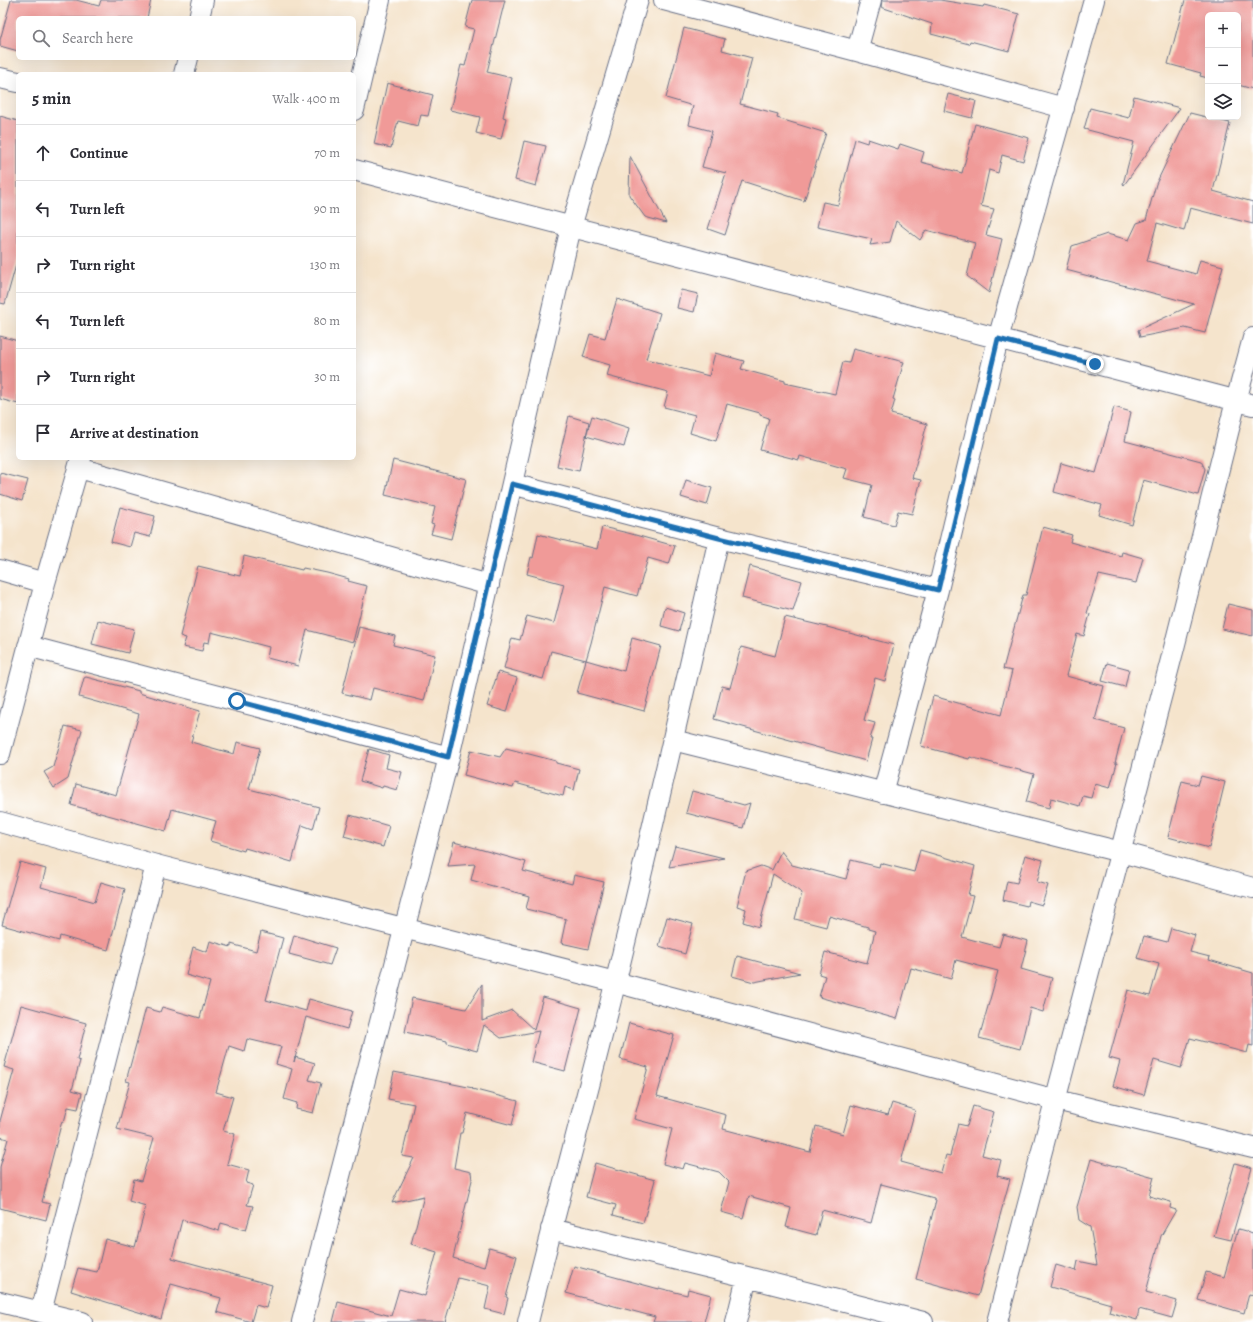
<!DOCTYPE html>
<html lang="en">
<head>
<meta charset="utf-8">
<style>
  :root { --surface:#fff; --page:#f2f2f3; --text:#2b2b33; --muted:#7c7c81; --line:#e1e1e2 }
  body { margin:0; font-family:Alegreya,serif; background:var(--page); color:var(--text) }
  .controls { position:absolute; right:12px; top:12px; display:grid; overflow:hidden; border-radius:6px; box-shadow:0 4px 16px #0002 }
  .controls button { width:36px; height:36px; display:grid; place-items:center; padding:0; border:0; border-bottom:1px solid var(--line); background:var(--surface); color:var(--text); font:20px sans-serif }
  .stop { position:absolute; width:12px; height:12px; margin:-9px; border:3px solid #1f6fb2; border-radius:50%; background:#fff }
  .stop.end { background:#1f6fb2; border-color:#fff; box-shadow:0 1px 4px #0008 }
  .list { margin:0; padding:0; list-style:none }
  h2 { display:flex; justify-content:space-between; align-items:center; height:52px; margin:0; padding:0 16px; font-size:17px }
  h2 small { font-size:13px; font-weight:400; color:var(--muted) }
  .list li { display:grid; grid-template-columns:26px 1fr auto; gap:12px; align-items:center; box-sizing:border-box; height:56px; padding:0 16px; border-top:1px solid var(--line) }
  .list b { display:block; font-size:15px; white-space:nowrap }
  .list em { font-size:13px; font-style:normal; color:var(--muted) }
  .icon { flex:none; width:22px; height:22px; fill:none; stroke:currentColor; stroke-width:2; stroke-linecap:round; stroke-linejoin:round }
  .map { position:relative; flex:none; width:1253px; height:1322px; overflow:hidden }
  .search { position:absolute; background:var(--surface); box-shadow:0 4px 16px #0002; left:16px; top:16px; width:340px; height:44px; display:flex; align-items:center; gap:10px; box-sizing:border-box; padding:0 14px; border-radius:6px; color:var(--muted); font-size:15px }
  .panel { position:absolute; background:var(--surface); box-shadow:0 4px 16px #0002; left:16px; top:72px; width:340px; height:388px; border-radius:6px }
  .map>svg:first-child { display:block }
  .building { fill:#f09a98 }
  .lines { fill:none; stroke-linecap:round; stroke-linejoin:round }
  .street-casing { stroke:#676e84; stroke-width:22 }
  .street { stroke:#fff; stroke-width:20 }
  .route { stroke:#1f6fb2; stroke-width:5 }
</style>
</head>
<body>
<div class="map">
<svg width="1253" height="1322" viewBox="0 0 1253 1322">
  <rect width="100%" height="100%" fill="#fff"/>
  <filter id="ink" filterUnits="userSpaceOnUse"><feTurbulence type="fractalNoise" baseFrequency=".025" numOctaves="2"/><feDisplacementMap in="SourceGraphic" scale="8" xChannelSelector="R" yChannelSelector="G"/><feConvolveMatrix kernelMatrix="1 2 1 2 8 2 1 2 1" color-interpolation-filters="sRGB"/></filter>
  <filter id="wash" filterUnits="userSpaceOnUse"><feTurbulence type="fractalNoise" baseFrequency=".012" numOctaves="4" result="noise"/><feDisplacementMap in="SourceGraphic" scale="16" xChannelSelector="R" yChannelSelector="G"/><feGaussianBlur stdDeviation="0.9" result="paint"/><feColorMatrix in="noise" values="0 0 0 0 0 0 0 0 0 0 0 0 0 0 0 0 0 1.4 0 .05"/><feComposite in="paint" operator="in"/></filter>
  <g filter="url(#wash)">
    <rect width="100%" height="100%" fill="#f5e4cc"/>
    <g id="blocks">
      <!-- building -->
      <path class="building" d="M 11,0 L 76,0 L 99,6 L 101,0 L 151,0 L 147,18 L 18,18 L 18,51 L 0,46 L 0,40 Z
        M 472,0 L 505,0 L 487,72 L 512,78 L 503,117 L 506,118 L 501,139 L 476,133 L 480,117 L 450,110 L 461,65 L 465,66 L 474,29 L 465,27 Z
        M 882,0 L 940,0 L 983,7 L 984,5 L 1019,14 L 1009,51 L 970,41 L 969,44 L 931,34 L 932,24 L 881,7 Z
        M 1185,0 L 1253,0 L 1253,89 L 1238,85 L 1238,15 L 1208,15 L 1208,78 L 1200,76 L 1201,73 L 1168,64 Z
        M 684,28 L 725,39 L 722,50 L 752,58 L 740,104 L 778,114 L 777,118 L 826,133 L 804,201 L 742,181 L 725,235 L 708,229 L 726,173 L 702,167 L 712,131 L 689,125 L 693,106 L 666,98 Z
        M 387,83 L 433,95 L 428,116 L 421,115 L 418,126 L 398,121 L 391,148 L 374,144 Z
        M 948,94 L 976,101 L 972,118 L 944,111 Z
        M 1134,96 L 1180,108 L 1124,185 L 1123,184 L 1134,142 L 1084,129 L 1090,108 L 1129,118 Z
        M 1190,113 L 1230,123 L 1213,191 L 1253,202 L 1253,224 L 1190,208 L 1184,231 L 1157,223 L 1147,261 L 1196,274 L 1200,260 L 1223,266 L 1205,333 L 1185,328 L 1140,337 L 1138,330 L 1194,304 L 1066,270 L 1072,246 L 1107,234 L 1129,240 L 1137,223 L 1146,220 L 1156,184 Z
        M 0,116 L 18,121 L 18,258 L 5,304 L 0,303 Z
        M 975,124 L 1029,138 L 1023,161 L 1002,155 L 998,173 L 989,170 L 981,206 L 994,209 L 986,235 L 1002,239 L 989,293 L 967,276 L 975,243 L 926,230 L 920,240 L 896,221 L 890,242 L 870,245 L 872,239 L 817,227 L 823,202 L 838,205 L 855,139 L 867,143 L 868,139 L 898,149 L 900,144 L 924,152 L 921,162 L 962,173 Z
        M 524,141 L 546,146 L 536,186 L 515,180 Z
        M 630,156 L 666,223 L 645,217 L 629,195 Z
        M 681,290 L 698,294 L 694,312 L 677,308 Z
        M 617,299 L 660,313 L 646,359 L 709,376 L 715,353 L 744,361 L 741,369 L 785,381 L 785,383 L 835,394 L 843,362 L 849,363 L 853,349 L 904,362 L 893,399 L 895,400 L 891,414 L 927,424 L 912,478 L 921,480 L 912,514 L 898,511 L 894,525 L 864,517 L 872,485 L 844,478 L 847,469 L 800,456 L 799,460 L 760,450 L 769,418 L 760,415 L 760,413 L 727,404 L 716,441 L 690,433 L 695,415 L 664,407 L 668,392 L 607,376 L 610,365 L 583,357 L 590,334 L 605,338 Z
        M 0,336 L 18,341 L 18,404 L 0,399 Z
        M 1114,407 L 1131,412 L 1125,441 L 1201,461 L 1205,469 L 1198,495 L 1143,480 L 1132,525 L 1099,515 L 1102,505 L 1054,492 L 1061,463 L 1096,473 Z
        M 569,416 L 589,422 L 579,471 L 557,466 Z
        M 592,416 L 629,428 L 624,447 L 586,436 Z
        M 393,460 L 466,479 L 451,539 L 431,534 L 434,525 L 431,524 L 435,507 L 385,495 Z
        M 0,473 L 28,480 L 22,501 L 0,494 Z
        M 686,480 L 712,488 L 707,505 L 681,497 Z
        M 120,507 L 155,516 L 150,537 L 134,533 L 130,547 L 111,542 Z
        M 602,527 L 628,533 L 675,546 L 669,564 L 648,558 L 637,596 L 605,587 L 591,643 L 586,660 L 551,651 L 543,679 L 504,668 L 512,638 L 520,640 L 527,616 L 554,623 L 564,584 L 527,574 L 531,557 L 533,558 L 538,534 L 597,549 Z
        M 1043,527 L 1072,535 L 1070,542 L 1121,556 L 1122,552 L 1143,558 L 1136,583 L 1099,575 L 1087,613 L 1090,614 L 1084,636 L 1077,634 L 1066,676 L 1104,686 L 1095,720 L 1124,728 L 1115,763 L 1117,763 L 1110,788 L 1095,784 L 1091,798 L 1083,796 L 1080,806 L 1051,798 L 1049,808 L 1026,802 L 1034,774 L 970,757 L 969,759 L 921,746 L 933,696 L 1001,715 L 1012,671 L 1003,669 L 1023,595 L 1026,595 Z
        M 244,556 L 302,570 L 303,568 L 327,573 L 349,579 L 348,581 L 367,586 L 353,642 L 307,630 L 298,666 L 267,658 L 269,647 L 211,632 L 209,643 L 204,642 L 202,651 L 183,647 L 186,638 L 180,636 L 198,566 L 240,576 Z
        M 750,566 L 802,581 L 793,611 L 742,598 Z
        M 1228,604 L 1253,610 L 1253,636 L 1222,629 Z
        M 665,607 L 684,613 L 679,631 L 661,626 Z
        M 785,617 L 827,627 L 894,645 L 885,681 L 875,678 L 864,720 L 875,723 L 870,739 L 872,739 L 866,761 L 714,719 L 722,686 L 730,688 L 741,647 L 775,656 Z
        M 98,620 L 134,629 L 128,653 L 92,644 Z
        M 359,627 L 395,636 L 393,645 L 435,655 L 424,701 L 373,688 L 370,700 L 342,693 Z
        M 632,638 L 661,646 L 644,711 L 577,693 L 586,660 L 624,671 Z
        M 1107,663 L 1129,669 L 1125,687 L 1102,681 Z
        M 498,672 L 517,678 L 507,712 L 487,706 Z
        M 86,677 L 139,691 L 139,693 L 200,711 L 191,742 L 234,754 L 237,742 L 260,748 L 249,789 L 319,807 L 313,829 L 302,825 L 292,862 L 245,848 L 244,851 L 210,841 L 216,821 L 172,809 L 166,831 L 71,805 L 76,784 L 116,795 L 139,714 L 79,697 L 84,678 Z
        M 65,726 L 82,730 L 68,779 L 54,788 L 44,772 L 53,767 Z
        M 506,748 L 556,761 L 556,763 L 579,769 L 574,790 L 565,787 L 563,796 L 515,783 L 513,788 L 464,775 L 471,750 L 500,757 Z
        M 369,749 L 389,755 L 386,768 L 402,772 L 397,790 L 383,786 L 382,788 L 360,781 Z
        M 1201,776 L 1225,782 L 1209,848 L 1168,837 L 1182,781 L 1198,785 Z
        M 692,791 L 744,805 L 750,803 L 743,828 L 686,813 Z
        M 350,815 L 389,826 L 383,847 L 344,836 Z
        M 454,842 L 526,862 L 523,871 L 572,884 L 574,875 L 604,882 L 588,949 L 561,943 L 566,919 L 526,909 L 529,896 L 471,880 L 475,864 L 448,866 Z
        M 675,846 L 724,858 L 669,867 Z
        M 920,850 L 975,866 L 968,895 L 973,896 L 962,937 L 999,947 L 1003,934 L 1028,941 L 1021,969 L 1052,978 L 1043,1012 L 1030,1008 L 1020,1049 L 979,1038 L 998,971 L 956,960 L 951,979 L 911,968 L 897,1019 L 819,997 L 825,976 L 819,974 L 825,952 L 867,963 L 875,931 L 868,929 L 868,927 L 829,916 L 826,927 L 795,919 L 802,893 L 773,874 L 759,927 L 743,922 L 746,909 L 737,906 L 746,871 L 761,866 L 772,870 L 781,851 L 792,865 L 846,879 L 851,860 L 879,867 L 880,863 L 914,872 Z
        M 1025,855 L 1043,860 L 1037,882 L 1048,885 L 1042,905 L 1028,901 L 1027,906 L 1003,900 L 1007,881 L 1017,883 Z
        M 20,862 L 46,869 L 41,887 L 95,902 L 101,882 L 125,889 L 108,950 L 60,936 L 59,941 L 2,925 Z
        M 667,917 L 693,924 L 685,954 L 659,946 Z
        M 1171,928 L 1195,935 L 1190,952 L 1210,957 L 1209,960 L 1253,973 L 1253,1046 L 1249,1045 L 1247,1053 L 1190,1038 L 1181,1068 L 1154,1060 L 1144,1095 L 1113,1086 L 1120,1061 L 1109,1058 L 1128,990 L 1150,996 L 1159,964 L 1137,958 L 1144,936 L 1167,942 Z
        M 261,932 L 283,938 L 266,1000 L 306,1011 L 309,999 L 352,1011 L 347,1029 L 306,1017 L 294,1062 L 295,1057 L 315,1063 L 309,1080 L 321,1083 L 313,1113 L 296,1109 L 297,1103 L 284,1099 L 292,1069 L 276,1064 L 281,1047 L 247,1039 L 244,1051 L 229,1046 L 216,1092 L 233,1097 L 223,1131 L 235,1134 L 227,1164 L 249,1170 L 246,1183 L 253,1185 L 247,1205 L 253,1206 L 246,1230 L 221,1223 L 219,1231 L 182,1220 L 172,1258 L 272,1285 L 266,1308 L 256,1305 L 251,1322 L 217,1312 L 221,1298 L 171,1284 L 161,1319 L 71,1291 L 78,1268 L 97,1272 L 105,1239 L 135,1247 L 146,1206 L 129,1201 L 134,1179 L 141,1181 L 154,1138 L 117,1129 L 130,1082 L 126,1081 L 146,1008 L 160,1012 L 162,1007 L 200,1018 L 210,982 L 186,975 L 193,947 L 207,952 L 210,941 L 231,947 L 231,944 L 256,951 Z
        M 294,935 L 336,948 L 330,965 L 289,954 Z
        M 737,956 L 800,973 L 754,982 L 732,976 Z
        M 482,984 L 482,1021 L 512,1010 L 534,1030 L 543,997 L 581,1008 L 565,1071 L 531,1062 L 539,1031 L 501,1038 L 484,1025 L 477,1051 L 447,1043 L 447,1041 L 405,1032 L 412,998 L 466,1009 Z
        M 21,1005 L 86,1023 L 77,1060 L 80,1061 L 72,1090 L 82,1093 L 78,1109 L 68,1107 L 64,1122 L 62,1121 L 48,1174 L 49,1174 L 42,1202 L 50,1204 L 46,1220 L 0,1208 L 0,1167 L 8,1139 L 0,1137 L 0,1121 L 14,1070 L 4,1067 Z
        M 629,1023 L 674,1035 L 657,1096 L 726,1115 L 723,1129 L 810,1152 L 816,1126 L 843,1134 L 851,1105 L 888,1115 L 892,1103 L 915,1110 L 901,1162 L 941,1173 L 946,1155 L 950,1156 L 958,1124 L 967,1126 L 973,1106 L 994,1112 L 982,1155 L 1001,1160 L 997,1176 L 1010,1179 L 978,1296 L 916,1279 L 936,1200 L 934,1199 L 934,1198 L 881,1184 L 871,1223 L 822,1210 L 816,1235 L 786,1227 L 791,1208 L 749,1196 L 743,1218 L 721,1212 L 729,1182 L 719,1172 L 685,1163 L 683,1169 L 663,1164 L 672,1129 L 634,1119 L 648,1067 L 620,1059 Z
        M 394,1072 L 473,1088 L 472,1089 L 518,1101 L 512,1125 L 467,1113 L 462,1133 L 460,1133 L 454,1168 L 471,1172 L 472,1180 L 453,1258 L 484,1267 L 489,1248 L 517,1256 L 506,1297 L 508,1298 L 504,1314 L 485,1309 L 490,1286 L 458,1278 L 445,1322 L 333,1322 L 338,1302 L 391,1316 L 399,1289 L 425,1296 L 437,1252 L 411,1244 L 424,1196 L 392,1203 L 414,1158 L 402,1156 L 414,1104 L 388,1099 Z
        M 1091,1159 L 1154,1177 L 1149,1196 L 1171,1202 L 1170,1208 L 1176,1210 L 1161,1236 L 1146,1292 L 1177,1301 L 1172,1318 L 1139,1309 L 1137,1320 L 1109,1312 L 1111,1304 L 1050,1287 L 1056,1265 L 1076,1271 L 1078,1261 L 1097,1265 L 1090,1227 L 1079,1220 L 1077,1207 Z
        M 595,1163 L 655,1180 L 643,1223 L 613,1215 L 616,1205 L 586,1197 Z
        M 1235,1163 L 1252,1168 L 1231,1240 L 1214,1236 Z
        M 1238,1229 L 1253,1233 L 1253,1295 L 1249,1294 L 1244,1313 L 1198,1300 L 1206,1272 L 1224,1277 Z
        M 574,1266 L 659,1289 L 659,1288 L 687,1295 L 688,1289 L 711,1295 L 704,1322 L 653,1322 L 655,1317 L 566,1293 Z"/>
    </g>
  </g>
  <g filter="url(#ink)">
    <use href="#blocks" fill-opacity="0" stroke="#676e84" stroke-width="1"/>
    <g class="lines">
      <defs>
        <path id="street" d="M 664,0 L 857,51 L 1064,108
          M 199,18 L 203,0
          M 857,51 L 871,0
          M 184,74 L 188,58
          M 0,78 L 18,82
          M 354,110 L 380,0
          M 354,170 L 1253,405
          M 79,468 L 489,585
          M 512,484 L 719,538 L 938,590
          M 0,570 L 45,583
          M 28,646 L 449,757
          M 673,740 L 1121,852 L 1253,888
          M 0,754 L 45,583 L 81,458
          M 883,793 L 938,590 L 998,339 L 1094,0
          M 0,822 L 156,865 L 615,982 L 1056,1100 L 1253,1148
          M 551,1229 L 747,1277 L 923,1322
          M 0,1302 L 82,1322
          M 41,1312 L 156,865
          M 302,1322 L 449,757 L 571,227 L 638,0
          M 528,1322 C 556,1208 588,1094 616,980 C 652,833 685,686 719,538
          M 736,1322 L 747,1277
          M 997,1322 L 1174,648 L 1236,401 L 1253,338"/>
      </defs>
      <!-- street casing -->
      <use href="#street" class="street-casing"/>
      <!-- street -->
      <use href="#street" class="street"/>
    </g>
  </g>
  <g class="lines" filter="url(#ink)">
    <!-- route -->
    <path class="route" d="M 237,701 L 448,757 L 512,484 L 719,538 L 938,590 L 998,339 L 1095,364"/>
  </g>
</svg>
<div class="controls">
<button>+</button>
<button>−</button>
<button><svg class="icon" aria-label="layers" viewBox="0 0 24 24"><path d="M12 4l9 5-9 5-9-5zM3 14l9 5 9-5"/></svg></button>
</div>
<div class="stop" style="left:237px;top:701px"></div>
<div class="stop end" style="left:1095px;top:364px"></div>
<div class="search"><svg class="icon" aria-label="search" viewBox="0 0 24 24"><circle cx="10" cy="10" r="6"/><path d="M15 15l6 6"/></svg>Search here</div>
<section class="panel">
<h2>5 min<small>Walk · 400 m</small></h2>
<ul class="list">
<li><svg class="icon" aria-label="ahead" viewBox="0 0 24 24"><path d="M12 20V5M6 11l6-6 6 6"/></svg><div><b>Continue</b></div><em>70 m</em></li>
<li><svg class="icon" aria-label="left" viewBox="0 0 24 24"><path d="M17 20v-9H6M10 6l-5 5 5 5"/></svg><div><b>Turn left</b></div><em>90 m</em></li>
<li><svg class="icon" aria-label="right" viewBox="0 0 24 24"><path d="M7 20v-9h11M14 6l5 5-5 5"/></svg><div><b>Turn right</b></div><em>130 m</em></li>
<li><svg class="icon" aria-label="left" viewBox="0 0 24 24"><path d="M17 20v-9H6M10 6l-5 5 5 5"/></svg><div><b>Turn left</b></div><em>80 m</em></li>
<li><svg class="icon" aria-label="right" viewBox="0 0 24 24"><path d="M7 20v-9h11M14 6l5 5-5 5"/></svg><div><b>Turn right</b></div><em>30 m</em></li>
<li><svg class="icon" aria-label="arrive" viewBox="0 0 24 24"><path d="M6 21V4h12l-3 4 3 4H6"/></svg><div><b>Arrive at destination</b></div></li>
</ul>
</section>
</div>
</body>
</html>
